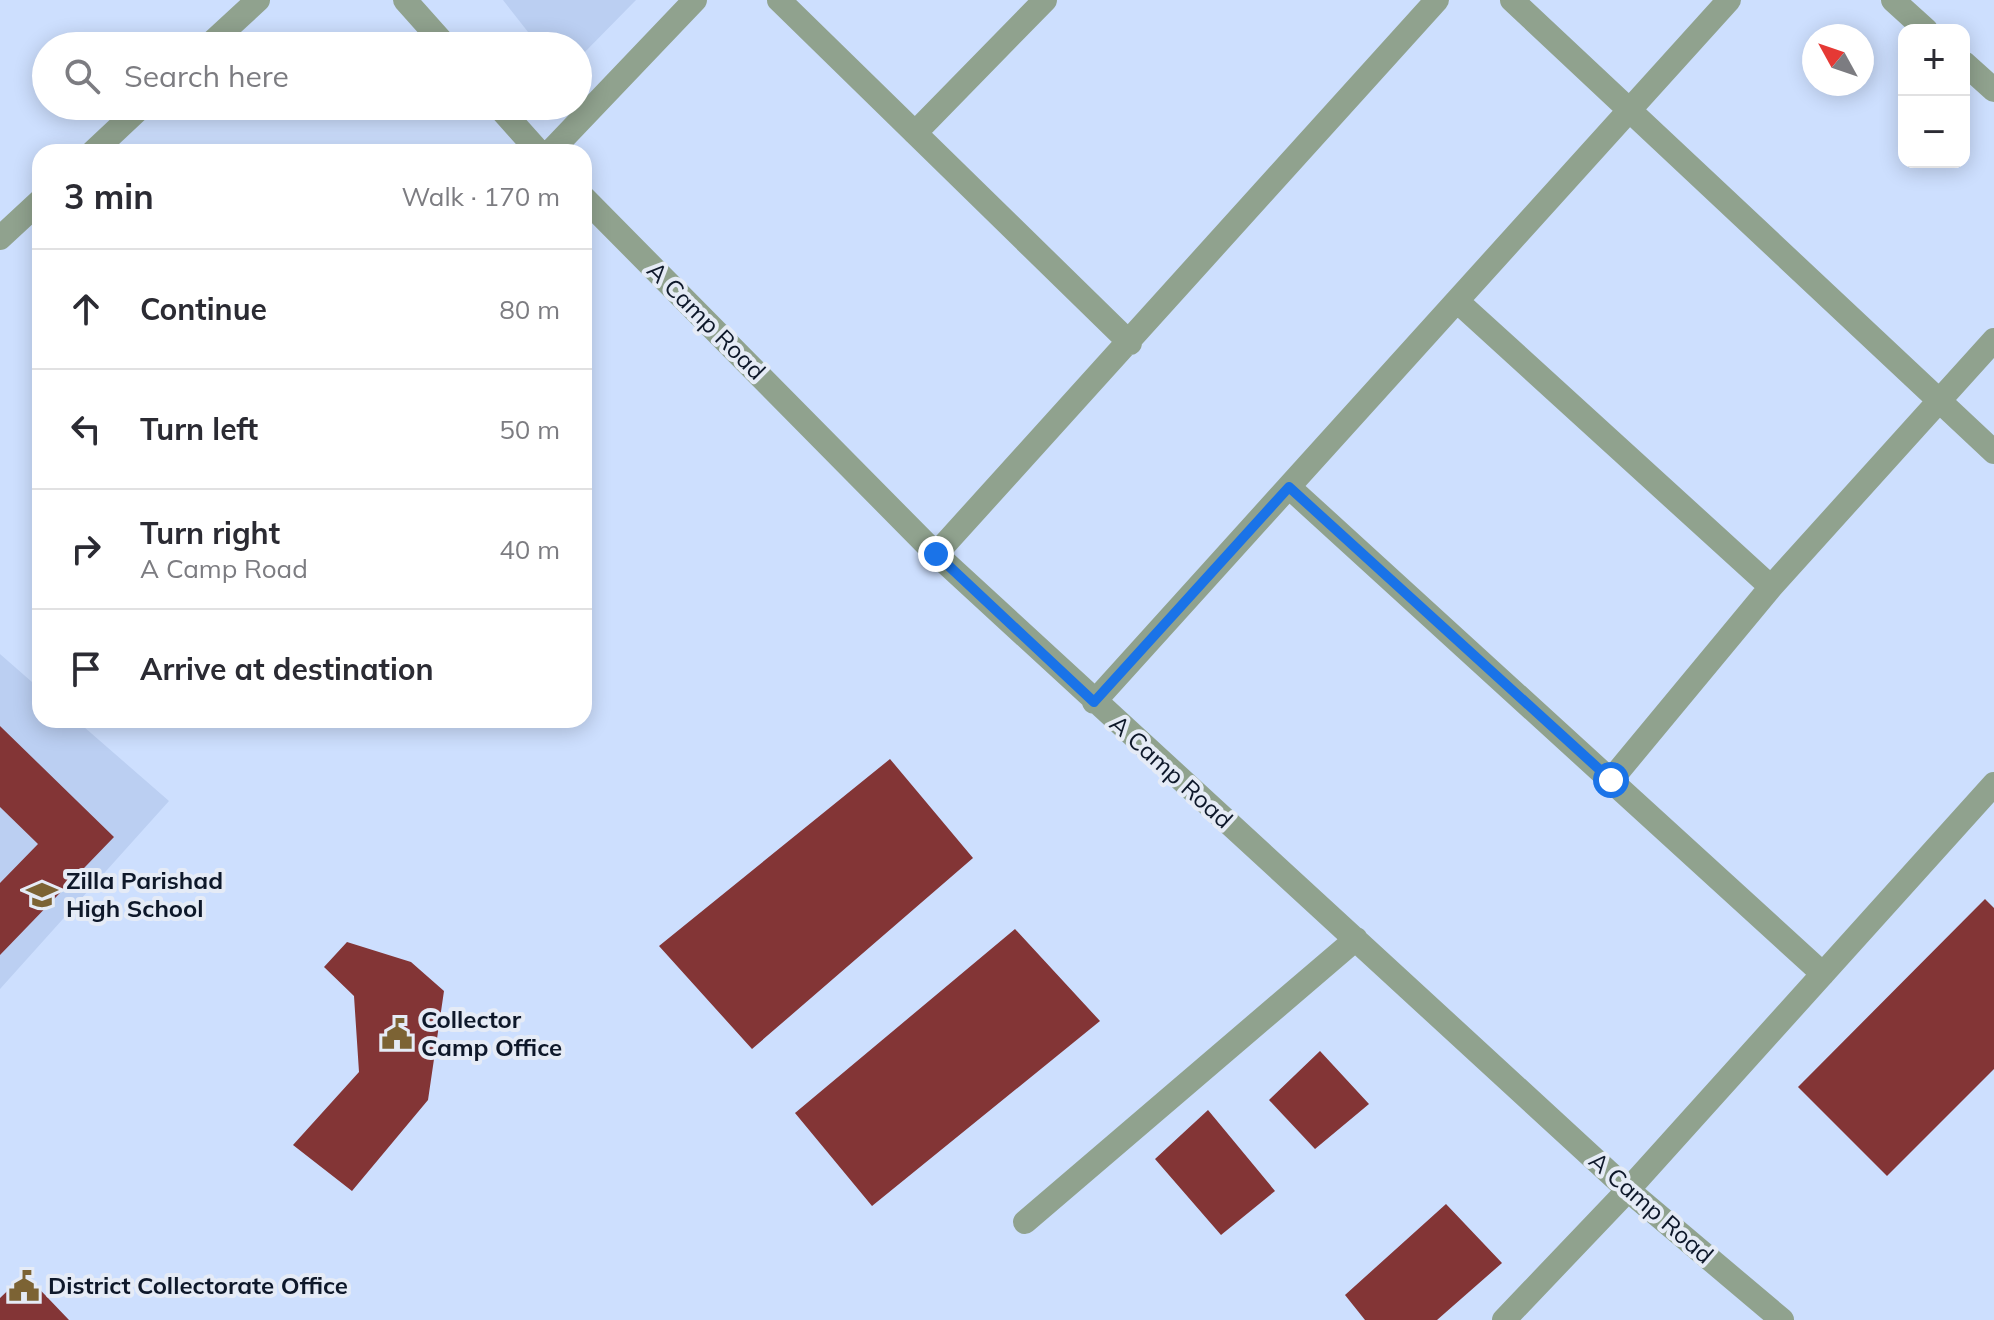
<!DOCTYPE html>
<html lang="en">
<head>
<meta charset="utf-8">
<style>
  :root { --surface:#fff; --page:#f2f2f3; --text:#2b2b33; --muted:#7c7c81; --line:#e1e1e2 }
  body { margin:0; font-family:Mulish,sans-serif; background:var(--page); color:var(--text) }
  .controls { position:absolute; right:24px; top:24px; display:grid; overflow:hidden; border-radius:16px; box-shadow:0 4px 20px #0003 }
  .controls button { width:72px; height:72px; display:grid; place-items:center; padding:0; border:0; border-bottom:2px solid var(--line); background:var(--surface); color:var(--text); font:40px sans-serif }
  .compass { position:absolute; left:1802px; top:24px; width:72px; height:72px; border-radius:50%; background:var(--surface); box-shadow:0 4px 20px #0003; rotate:310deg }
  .stop { position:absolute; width:24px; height:24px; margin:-18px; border:6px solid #1a73e8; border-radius:50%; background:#fff }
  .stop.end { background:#1a73e8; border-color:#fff; box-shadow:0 2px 8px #0008 }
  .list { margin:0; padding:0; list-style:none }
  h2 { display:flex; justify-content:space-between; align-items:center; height:104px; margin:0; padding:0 32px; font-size:34px }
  h2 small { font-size:26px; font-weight:400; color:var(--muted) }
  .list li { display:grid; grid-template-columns:52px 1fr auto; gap:24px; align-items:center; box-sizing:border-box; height:120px; padding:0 32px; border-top:2px solid var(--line) }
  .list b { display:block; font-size:30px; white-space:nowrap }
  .list p { margin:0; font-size:26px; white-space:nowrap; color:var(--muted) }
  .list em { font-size:26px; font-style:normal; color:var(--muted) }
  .icon { flex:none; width:44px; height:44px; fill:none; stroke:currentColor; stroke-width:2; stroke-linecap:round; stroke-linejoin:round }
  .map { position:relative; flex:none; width:1994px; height:1320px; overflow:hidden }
  .search { position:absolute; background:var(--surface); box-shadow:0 4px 20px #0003; left:32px; top:32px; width:560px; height:88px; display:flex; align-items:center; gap:20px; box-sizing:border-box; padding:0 28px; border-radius:44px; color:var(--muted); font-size:30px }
  .panel { position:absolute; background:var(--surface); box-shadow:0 4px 20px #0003; left:32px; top:144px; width:560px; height:584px; border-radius:24px }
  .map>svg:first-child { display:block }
  .built { fill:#bbcff2 }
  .building { fill:#833536 }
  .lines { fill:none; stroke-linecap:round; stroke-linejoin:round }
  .minor { stroke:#90a28e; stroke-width:24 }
  .route { stroke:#1a73e8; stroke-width:10 }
  .labels { text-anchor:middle; stroke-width:8; stroke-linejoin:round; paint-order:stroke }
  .street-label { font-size:24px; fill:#0e182a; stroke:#e5ebf6 }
  .poi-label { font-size:24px; font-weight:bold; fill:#0e182a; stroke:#e5ebf6; text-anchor:start }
</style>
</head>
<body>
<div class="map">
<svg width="1994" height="1320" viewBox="0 0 1994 1320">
  <rect width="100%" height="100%" fill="#cddffe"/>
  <!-- built -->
  <path class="built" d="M 503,0 L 636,0 L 578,59 L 578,46 L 539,46 Z
    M 0,654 L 40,689 L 40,720 L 76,720 L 169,801 L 0,989 Z"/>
  <!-- building -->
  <path class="building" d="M 0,726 L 114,837 L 0,955 L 0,883 L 38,844 L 0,807 Z
    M 890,759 L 973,858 L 752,1049 L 659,946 Z
    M 1985,899 L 1994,908 L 1994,1069 L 1887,1176 L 1798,1087 Z
    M 1015,929 L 1100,1021 L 872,1206 L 795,1113 Z
    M 347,942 L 411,962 L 444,991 L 428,1100 L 352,1191 L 293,1145 L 359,1072 L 354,996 L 324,967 Z
    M 1320,1051 L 1369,1104 L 1315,1149 L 1269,1100 Z
    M 1208,1110 L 1275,1191 L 1221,1235 L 1155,1159 Z
    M 1446,1204 L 1502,1263 L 1437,1320 L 1365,1320 L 1345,1295 Z
    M 25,1274 L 69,1320 L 0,1320 L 0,1298 Z"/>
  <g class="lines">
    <!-- minor -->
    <path class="minor" d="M 405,0 L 446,46
      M 779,0 L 1130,343
      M 1512,0 L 1994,452
      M 1893,0 L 1926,30
      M 208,46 L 258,0
      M 1964,63 L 1994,90
      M 498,106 L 539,152
      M 915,133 L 1045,0
      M 93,152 L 142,106
      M 550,152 L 695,0
      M 584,198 L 936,554 L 1628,1190 L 1782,1320
      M 0,238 L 40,201
      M 1457,301 L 1771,587
      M 1289,487 L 1823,974
      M 936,554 L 1437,0
      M 1094,702 L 1729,0
      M 1611,780 L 1771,587 L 1994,340
      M 1025,1222 L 1356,939
      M 1504,1320 L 1628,1190 L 1994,784"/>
  </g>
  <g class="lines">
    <!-- route -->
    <path class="route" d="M 936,554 L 1094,702 L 1289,487 L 1611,780"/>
  </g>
  <!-- icons -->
  <defs>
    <symbol id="school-bare" viewBox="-9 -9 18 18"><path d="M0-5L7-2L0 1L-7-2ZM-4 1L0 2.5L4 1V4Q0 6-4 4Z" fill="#7c6334" stroke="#e5ebf6" stroke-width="2.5" paint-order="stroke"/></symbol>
    <symbol id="civic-bare" viewBox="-9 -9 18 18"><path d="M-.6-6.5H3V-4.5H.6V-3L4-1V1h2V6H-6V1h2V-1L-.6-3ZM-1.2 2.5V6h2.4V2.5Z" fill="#7c6334" stroke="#e5ebf6" stroke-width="2.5" paint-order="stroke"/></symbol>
  </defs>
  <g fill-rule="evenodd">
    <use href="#school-bare" x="20" y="873" width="44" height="44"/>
    <use href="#civic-bare" x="375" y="1012" width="44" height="44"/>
    <use href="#civic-bare" x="2" y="1264" width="44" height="44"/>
  </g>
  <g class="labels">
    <!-- street labels -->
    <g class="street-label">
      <text transform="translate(706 321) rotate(45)" y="8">A Camp Road</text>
      <text transform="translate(1171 772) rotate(42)" y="8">A Camp Road</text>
      <text transform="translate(1651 1208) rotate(41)" y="8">A Camp Road</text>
    </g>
    <!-- poi labels -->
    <g class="poi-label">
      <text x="66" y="889">Zilla Parishad<tspan x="66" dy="28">High School</tspan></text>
      <text x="421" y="1028">Collector<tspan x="421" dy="28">Camp Office</tspan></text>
      <text x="48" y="1294">District Collectorate Office</text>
    </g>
  </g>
</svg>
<div class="controls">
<button>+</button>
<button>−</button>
</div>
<svg class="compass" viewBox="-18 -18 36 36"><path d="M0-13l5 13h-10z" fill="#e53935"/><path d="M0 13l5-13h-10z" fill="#7c7c81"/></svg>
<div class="stop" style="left:1611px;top:780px"></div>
<div class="stop end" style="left:936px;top:554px"></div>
<div class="search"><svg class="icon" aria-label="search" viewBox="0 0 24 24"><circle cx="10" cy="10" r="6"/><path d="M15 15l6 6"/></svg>Search here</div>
<section class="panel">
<h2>3 min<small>Walk · 170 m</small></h2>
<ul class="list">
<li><svg class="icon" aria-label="ahead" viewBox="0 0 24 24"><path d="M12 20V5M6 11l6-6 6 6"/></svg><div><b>Continue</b></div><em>80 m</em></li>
<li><svg class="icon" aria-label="left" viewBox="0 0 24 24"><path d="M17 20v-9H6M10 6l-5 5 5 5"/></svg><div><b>Turn left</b></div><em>50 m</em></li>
<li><svg class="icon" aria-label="right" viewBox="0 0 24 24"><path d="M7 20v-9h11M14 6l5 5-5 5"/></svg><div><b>Turn right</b><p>A Camp Road</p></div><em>40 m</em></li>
<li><svg class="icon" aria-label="arrive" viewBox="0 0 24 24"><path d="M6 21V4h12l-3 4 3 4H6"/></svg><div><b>Arrive at destination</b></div></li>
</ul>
</section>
</div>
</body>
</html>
